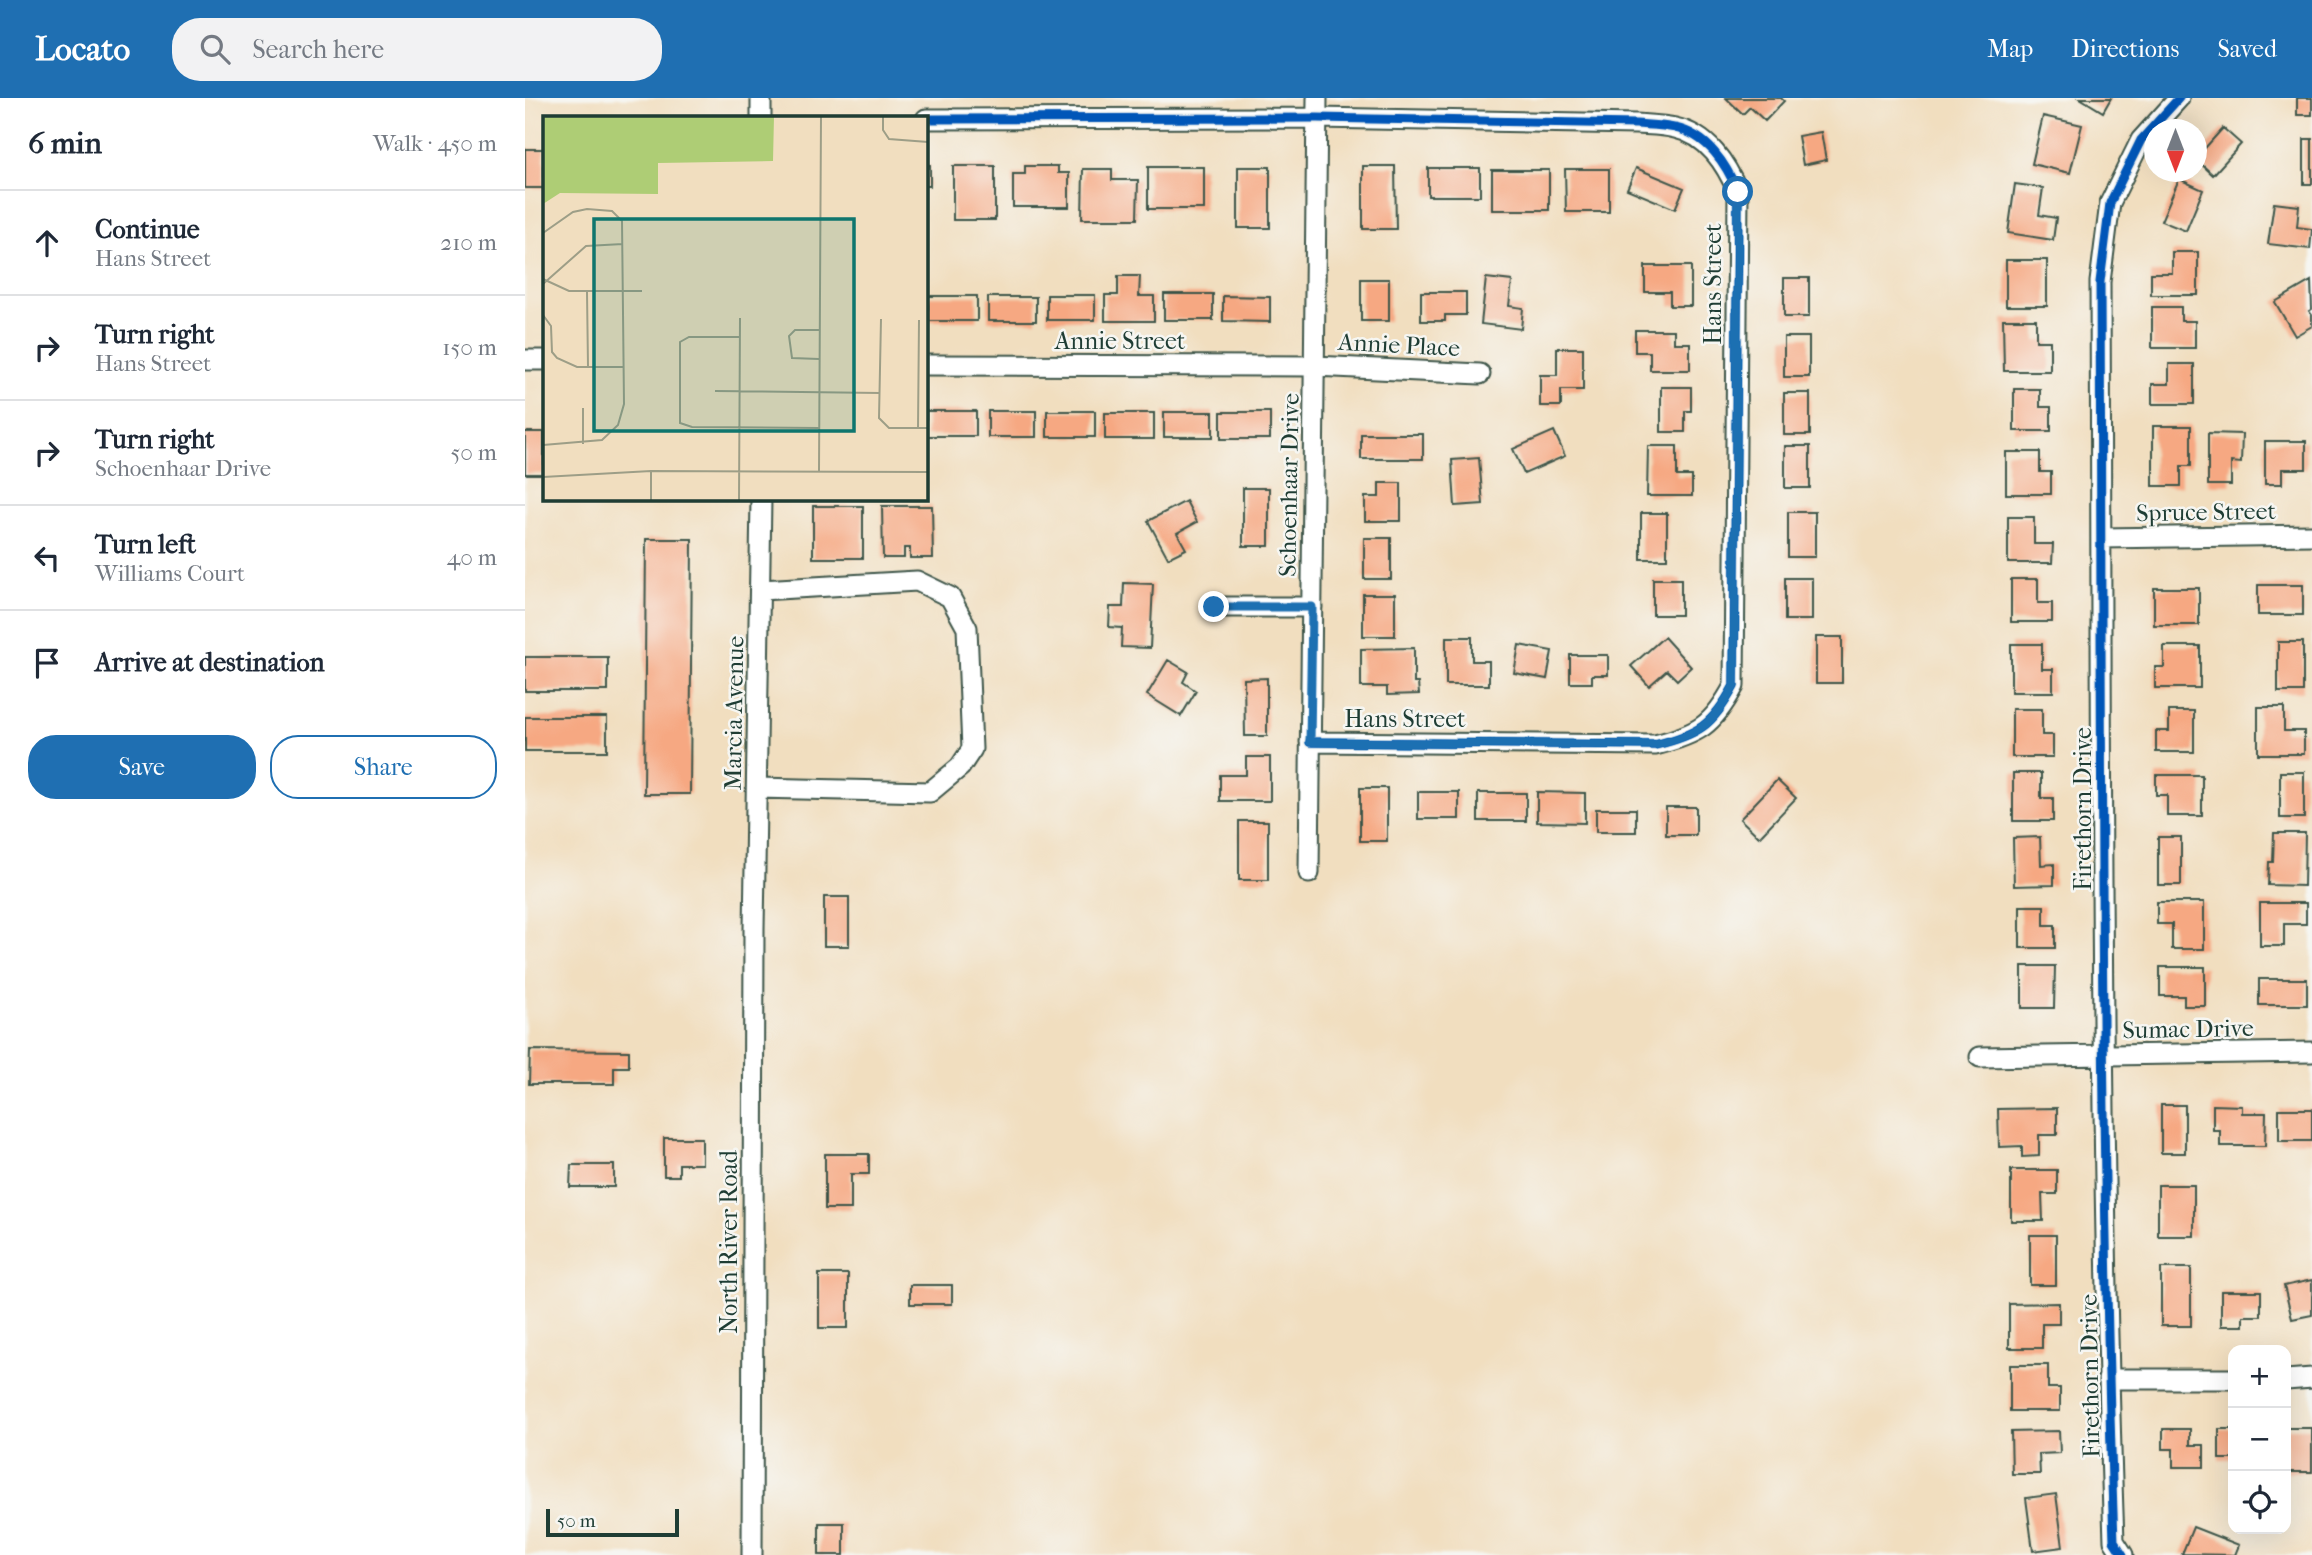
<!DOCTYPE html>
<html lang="en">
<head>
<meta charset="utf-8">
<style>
  :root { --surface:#fff; --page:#f2f2f3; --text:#1f2937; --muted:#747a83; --line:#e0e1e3; --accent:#1f6fb2 }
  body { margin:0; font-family:"IM FELL French Canon",serif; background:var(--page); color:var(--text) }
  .controls { position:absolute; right:21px; bottom:21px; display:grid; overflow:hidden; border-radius:14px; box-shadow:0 7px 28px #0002 }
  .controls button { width:63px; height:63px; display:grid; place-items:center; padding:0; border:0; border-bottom:2px solid var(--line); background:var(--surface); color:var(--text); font:35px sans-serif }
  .compass { position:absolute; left:1619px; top:21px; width:63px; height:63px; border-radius:50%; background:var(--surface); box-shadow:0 7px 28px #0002; rotate:180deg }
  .scale { position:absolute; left:21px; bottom:18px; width:133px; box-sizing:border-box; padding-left:7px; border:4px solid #1f3d34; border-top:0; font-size:19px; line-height:24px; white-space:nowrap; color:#1f3d34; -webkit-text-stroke:5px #f6f6f2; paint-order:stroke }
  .stop { position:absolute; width:21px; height:21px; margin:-16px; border:5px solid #1f6fb2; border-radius:50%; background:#fff }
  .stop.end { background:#1f6fb2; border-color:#fff; box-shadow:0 2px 7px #0008 }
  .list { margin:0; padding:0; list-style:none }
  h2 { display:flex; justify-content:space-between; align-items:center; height:91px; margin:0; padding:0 28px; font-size:30px }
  h2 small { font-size:23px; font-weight:400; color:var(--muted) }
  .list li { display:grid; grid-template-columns:46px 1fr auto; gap:21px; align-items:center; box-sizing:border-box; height:105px; padding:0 28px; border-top:2px solid var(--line) }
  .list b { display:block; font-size:26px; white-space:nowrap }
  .list p { margin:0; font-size:23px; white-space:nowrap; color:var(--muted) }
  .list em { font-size:23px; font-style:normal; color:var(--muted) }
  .actions { display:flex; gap:14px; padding:21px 28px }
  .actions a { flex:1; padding:16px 0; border:2px solid var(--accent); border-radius:28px; text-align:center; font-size:24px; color:var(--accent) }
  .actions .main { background:var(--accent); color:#fff }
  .icon { flex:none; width:38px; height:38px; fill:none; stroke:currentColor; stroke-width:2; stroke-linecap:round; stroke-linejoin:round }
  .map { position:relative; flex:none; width:1787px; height:1457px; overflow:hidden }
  header { display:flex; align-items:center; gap:42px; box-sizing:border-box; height:98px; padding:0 35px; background:var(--accent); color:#fff }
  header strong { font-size:33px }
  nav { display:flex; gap:38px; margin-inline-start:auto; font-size:24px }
  .search { width:490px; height:63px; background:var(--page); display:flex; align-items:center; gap:18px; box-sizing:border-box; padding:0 24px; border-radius:28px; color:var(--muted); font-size:26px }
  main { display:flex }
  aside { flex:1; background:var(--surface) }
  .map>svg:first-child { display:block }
  .building { fill:#f6a882 }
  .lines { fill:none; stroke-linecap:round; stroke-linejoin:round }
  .street-casing { stroke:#3e5549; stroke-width:23 }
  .street { stroke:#fff; stroke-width:19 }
  .cycleway-casing { stroke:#f6f6f2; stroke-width:13 }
  .cycleway { stroke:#0057b8; stroke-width:9 }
  .route { stroke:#1f6fb2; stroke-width:9 }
  .labels { text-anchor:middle; stroke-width:5; stroke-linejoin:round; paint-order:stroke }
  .street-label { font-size:24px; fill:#1f3d34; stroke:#f6f6f2 }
  .inset-road { fill:none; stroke:#9d9e87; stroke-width:2 }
  .view { fill:#0f766e; fill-opacity:0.15; stroke:#0f766e; stroke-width:3.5 }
  .inset-edge { fill:none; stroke:#1f3d34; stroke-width:3.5 }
</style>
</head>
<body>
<header>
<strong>Locato</strong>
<div class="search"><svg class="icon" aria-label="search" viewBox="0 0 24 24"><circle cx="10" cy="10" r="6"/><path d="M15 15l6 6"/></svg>Search here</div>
<nav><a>Map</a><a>Directions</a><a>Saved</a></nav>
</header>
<main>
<aside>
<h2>6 min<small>Walk · 450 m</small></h2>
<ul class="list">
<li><svg class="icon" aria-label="ahead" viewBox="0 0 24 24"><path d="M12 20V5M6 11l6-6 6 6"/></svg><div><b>Continue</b><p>Hans Street</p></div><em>210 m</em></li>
<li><svg class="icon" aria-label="right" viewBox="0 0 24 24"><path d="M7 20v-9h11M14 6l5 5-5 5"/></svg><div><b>Turn right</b><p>Hans Street</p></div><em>150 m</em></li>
<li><svg class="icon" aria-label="right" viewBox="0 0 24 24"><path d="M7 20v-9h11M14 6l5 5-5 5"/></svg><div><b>Turn right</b><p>Schoenhaar Drive</p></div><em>50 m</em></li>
<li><svg class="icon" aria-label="left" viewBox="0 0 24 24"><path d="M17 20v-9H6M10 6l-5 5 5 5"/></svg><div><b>Turn left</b><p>Williams Court</p></div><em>40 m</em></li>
<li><svg class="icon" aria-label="arrive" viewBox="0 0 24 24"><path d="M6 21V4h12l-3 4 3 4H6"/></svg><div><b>Arrive at destination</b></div></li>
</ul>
<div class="actions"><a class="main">Save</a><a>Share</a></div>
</aside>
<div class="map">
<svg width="1787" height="1457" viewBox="0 0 1787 1457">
  <rect width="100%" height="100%" fill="#f6f6f2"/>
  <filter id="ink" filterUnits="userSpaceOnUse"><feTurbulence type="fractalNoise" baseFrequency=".0143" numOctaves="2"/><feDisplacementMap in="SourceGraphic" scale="14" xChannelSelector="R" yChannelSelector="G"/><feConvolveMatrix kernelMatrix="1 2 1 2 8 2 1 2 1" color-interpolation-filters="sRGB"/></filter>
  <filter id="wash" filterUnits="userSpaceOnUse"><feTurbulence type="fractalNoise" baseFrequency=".00686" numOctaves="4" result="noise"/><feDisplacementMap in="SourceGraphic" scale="28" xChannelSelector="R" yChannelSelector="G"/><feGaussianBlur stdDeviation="1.57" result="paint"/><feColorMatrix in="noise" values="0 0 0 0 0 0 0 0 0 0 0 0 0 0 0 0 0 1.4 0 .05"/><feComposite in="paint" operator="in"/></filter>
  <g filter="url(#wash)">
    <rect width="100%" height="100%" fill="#f1debf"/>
    <g id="blocks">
      <!-- building -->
      <path class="building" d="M 1201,0 L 1256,0 L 1259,3 L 1240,23 L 1225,9 L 1218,16 Z
        M 1555,0 L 1586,0 L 1578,14 Z
        M 1772,0 L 1787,0 L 1787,17 L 1772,17 Z
        M 1518,18 L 1557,27 L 1545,75 L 1507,66 Z
        M 1698,30 L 1716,46 L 1688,77 L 1672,62 L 1672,59 Z
        M 1296,34 L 1301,62 L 1278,67 L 1273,38 Z
        M 1779,41 L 1787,41 L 1787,86 L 1779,86 Z
        M 0,51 L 19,51 L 19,90 L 0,90 Z
        M 401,67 L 405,67 L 405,88 L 401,88 Z
        M 428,68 L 470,68 L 470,122 L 428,122 Z
        M 500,68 L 533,68 L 533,75 L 544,75 L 544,109 L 488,109 L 488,76 L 500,76 Z
        M 838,68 L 870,68 L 871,131 L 838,131 Z
        M 623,69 L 679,69 L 679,111 L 623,111 Z
        M 713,69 L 745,69 L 745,130 L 713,130 Z
        M 903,70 L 955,70 L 955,98 L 903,98 Z
        M 1111,70 L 1159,90 L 1150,111 L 1102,91 Z
        M 558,71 L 587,71 L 587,82 L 613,82 L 612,121 L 557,121 Z
        M 1040,71 L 1084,71 L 1084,114 L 1041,114 Z
        M 967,72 L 1024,72 L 1024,112 L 967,112 Z
        M 1654,81 L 1678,92 L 1661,133 L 1636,123 Z
        M 1490,86 L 1518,90 L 1514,117 L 1531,120 L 1528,142 L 1483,135 Z
        M 1749,105 L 1774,108 L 1772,129 L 1787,131 L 1785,151 L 1743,146 Z
        M 1647,154 L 1673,154 L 1673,197 L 1626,197 L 1626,175 L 1647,175 Z
        M 1481,162 L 1522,162 L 1522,208 L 1481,208 Z
        M 1120,168 L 1166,168 L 1166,208 L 1145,208 L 1145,194 L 1120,194 Z
        M 593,178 L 615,178 L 614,198 L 629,198 L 629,223 L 580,223 L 580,197 L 593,197 Z
        M 961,180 L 987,183 L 984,208 L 998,210 L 996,231 L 956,226 Z
        M 1259,180 L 1284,180 L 1284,219 L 1259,219 Z
        M 836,181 L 864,181 L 864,223 L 836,223 Z
        M 1786,183 L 1787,211 L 1784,213 L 1787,217 L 1787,228 L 1770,238 L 1750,204 Z
        M 896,194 L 941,194 L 941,217 L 920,217 L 920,223 L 896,223 Z
        M 639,196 L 688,196 L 688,222 L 639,222 Z
        M 522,197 L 570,197 L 570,222 L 522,222 Z
        M 403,198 L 452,198 L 452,223 L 403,223 Z
        M 698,198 L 745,199 L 745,224 L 698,223 Z
        M 463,199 L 511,199 L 511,223 L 463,223 Z
        M 1627,209 L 1656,209 L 1656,223 L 1670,223 L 1670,250 L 1627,250 Z
        M 1478,221 L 1511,221 L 1511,243 L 1525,243 L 1525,273 L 1479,273 Z
        M 1110,232 L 1149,232 L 1149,245 L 1165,245 L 1165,272 L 1125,272 L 1125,254 L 1110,254 Z
        M 1259,239 L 1284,239 L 1284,279 L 1259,279 Z
        M 1032,250 L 1058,250 L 1058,292 L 1036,292 L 1036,308 L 1015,308 L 1015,277 L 1032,277 Z
        M 1644,266 L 1669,266 L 1669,306 L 1627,306 L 1627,286 L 1644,286 Z
        M 1136,289 L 1166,289 L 1166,313 L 1160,313 L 1160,334 L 1136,334 Z
        M 1489,291 L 1515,291 L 1515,309 L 1526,309 L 1526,333 L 1489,333 Z
        M 1259,295 L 1285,295 L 1285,337 L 1259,337 Z
        M 401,313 L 451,313 L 451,338 L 401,338 Z
        M 463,313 L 511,313 L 511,339 L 463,339 Z
        M 522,313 L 570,313 L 570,339 L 522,339 Z
        M 639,314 L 688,314 L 688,339 L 639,339 Z
        M 696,314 L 745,314 L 745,341 L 696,341 Z
        M 580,315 L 629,315 L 629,341 L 580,341 Z
        M 1628,328 L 1666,328 L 1666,368 L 1656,368 L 1656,388 L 1628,388 Z
        M 1029,333 L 1040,358 L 999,376 L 988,351 Z
        M 0,334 L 19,334 L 19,376 L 0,376 Z
        M 1683,335 L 1717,336 L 1716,365 L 1706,364 L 1706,387 L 1683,387 Z
        M 836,336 L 898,336 L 898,361 L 836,361 Z
        M 1740,343 L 1781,343 L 1781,371 L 1757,371 L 1757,386 L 1740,386 Z
        M 1123,348 L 1152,348 L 1152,378 L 1167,378 L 1167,398 L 1122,398 Z
        M 1260,348 L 1285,348 L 1285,390 L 1260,390 Z
        M 1481,354 L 1515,354 L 1515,374 L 1526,374 L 1526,396 L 1481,396 Z
        M 954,360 L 958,406 L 930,408 L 927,362 Z
        M 854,385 L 876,385 L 876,423 L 840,423 L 840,399 L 854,399 Z
        M 718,390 L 744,390 L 744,448 L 718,448 Z
        M 661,403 L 672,424 L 652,435 L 661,451 L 643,460 L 623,423 Z
        M 288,408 L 338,408 L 338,460 L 288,460 Z
        M 357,408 L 407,408 L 408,460 L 385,460 L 385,450 L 379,450 L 379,460 L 358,460 Z
        M 1263,414 L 1290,414 L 1290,459 L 1263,459 Z
        M 1116,415 L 1142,415 L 1142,461 L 1116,461 Z
        M 1483,419 L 1509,419 L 1509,446 L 1528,446 L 1527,465 L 1483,465 Z
        M 839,440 L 866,440 L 866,481 L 839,481 Z
        M 121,441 L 167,441 L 165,696 L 119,696 Z
        M 1260,480 L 1287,480 L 1287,522 L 1260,522 Z
        M 1128,481 L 1156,481 L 1156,517 L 1128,517 Z
        M 1486,481 L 1513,481 L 1513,505 L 1527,505 L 1527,524 L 1486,524 Z
        M 599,485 L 628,486 L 625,550 L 596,549 L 597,530 L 584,529 L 585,509 L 598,509 Z
        M 1733,487 L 1778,487 L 1778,517 L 1733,517 Z
        M 1629,490 L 1674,490 L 1674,527 L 1629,527 Z
        M 838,496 L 870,496 L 870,538 L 838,538 Z
        M 921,539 L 947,539 L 947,563 L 964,563 L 964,587 L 921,587 Z
        M 1139,539 L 1166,569 L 1152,582 L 1142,572 L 1124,588 L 1106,568 Z
        M 1291,539 L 1317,539 L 1317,585 L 1291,585 Z
        M 1753,544 L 1778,544 L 1778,594 L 1753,594 Z
        M 1486,546 L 1517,546 L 1517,571 L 1528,571 L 1528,594 L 1486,594 Z
        M 994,547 L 1027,553 L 1022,581 L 989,575 Z
        M 1639,548 L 1675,548 L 1675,590 L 1630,590 L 1630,569 L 1639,569 Z
        M 889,550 L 889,585 L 893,585 L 894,596 L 862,597 L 862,589 L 836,589 L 836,551 Z
        M 1045,557 L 1083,557 L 1083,577 L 1067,577 L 1067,585 L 1045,585 Z
        M 0,559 L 83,559 L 83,593 L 0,593 Z
        M 643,562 L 663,574 L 658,584 L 671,593 L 656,618 L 622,597 Z
        M 742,580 L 742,638 L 720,638 L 719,581 Z
        M 1733,609 L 1759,609 L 1759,633 L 1779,633 L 1779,656 L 1733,656 Z
        M 1487,611 L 1517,611 L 1517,637 L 1528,637 L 1528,659 L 1487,659 Z
        M 1644,613 L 1669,613 L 1669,654 L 1631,654 L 1631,633 L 1644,633 Z
        M 0,619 L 82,619 L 82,653 L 0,653 Z
        M 721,659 L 745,659 L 745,703 L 695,703 L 695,677 L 721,677 Z
        M 1755,674 L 1779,674 L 1779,720 L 1755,720 Z
        M 1488,675 L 1516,675 L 1516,700 L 1528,700 L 1528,723 L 1488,723 Z
        M 1631,677 L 1677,677 L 1677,718 L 1642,718 L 1642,697 L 1631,697 Z
        M 1252,682 L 1271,700 L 1234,739 L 1215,721 Z
        M 835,690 L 862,690 L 862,743 L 835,743 Z
        M 893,694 L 934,694 L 934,721 L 893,721 Z
        M 1012,694 L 1060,695 L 1060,725 L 1012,724 Z
        M 953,695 L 1001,695 L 1001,723 L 953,723 Z
        M 1141,709 L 1171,709 L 1171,737 L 1141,737 Z
        M 1071,711 L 1111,711 L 1111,734 L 1071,734 Z
        M 714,723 L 743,723 L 743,782 L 714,782 Z
        M 1749,735 L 1780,735 L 1779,788 L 1743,787 L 1744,764 L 1748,764 Z
        M 1515,739 L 1516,767 L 1529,766 L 1529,787 L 1489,788 L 1488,740 Z
        M 1633,739 L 1656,739 L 1656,787 L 1633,787 Z
        M 299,799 L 324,799 L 324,848 L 299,848 Z
        M 1632,804 L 1679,804 L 1679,851 L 1647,851 L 1647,826 L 1632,826 Z
        M 1735,805 L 1781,805 L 1781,826 L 1759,826 L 1759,848 L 1735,848 Z
        M 1495,808 L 1519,808 L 1519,827 L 1530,827 L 1530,850 L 1495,850 Z
        M 1497,868 L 1530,868 L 1529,910 L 1497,910 Z
        M 1635,869 L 1680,869 L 1680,908 L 1659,908 L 1659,898 L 1635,898 Z
        M 1734,881 L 1782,881 L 1782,907 L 1734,907 Z
        M 5,952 L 104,953 L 104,969 L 89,969 L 89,986 L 4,986 Z
        M 1636,1007 L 1660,1007 L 1660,1055 L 1636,1055 Z
        M 1688,1007 L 1717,1008 L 1717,1015 L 1741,1015 L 1740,1048 L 1695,1048 L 1695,1032 L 1688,1032 Z
        M 1532,1010 L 1532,1037 L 1514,1037 L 1514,1058 L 1497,1059 L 1497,1048 L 1474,1049 L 1473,1011 Z
        M 1754,1011 L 1787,1011 L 1787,1043 L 1754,1043 Z
        M 139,1040 L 177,1040 L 177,1066 L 154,1066 L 154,1078 L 139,1078 Z
        M 300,1056 L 344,1056 L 344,1076 L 326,1076 L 326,1111 L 300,1111 Z
        M 46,1067 L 89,1067 L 89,1089 L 45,1089 Z
        M 1486,1072 L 1532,1072 L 1532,1096 L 1517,1096 L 1518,1123 L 1486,1123 Z
        M 1633,1087 L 1669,1087 L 1669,1138 L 1633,1138 Z
        M 1505,1137 L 1531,1137 L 1531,1187 L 1505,1187 Z
        M 1636,1170 L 1666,1170 L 1666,1228 L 1636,1228 Z
        M 294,1176 L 323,1176 L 323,1230 L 294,1230 Z
        M 1787,1182 L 1787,1217 L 1767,1221 L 1759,1188 Z
        M 385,1187 L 427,1187 L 427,1206 L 385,1206 Z
        M 1696,1193 L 1736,1193 L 1736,1218 L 1718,1218 L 1718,1228 L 1696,1228 Z
        M 1534,1205 L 1534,1226 L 1517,1226 L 1517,1250 L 1484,1250 L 1484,1206 Z
        M 1485,1267 L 1523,1267 L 1523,1290 L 1535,1290 L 1535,1313 L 1485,1313 Z
        M 1761,1330 L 1787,1330 L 1787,1374 L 1761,1374 Z
        M 1638,1331 L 1665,1331 L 1665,1347 L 1679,1347 L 1679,1369 L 1648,1369 L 1648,1351 L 1638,1351 Z
        M 1694,1331 L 1708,1331 L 1708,1361 L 1694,1361 Z
        M 1534,1333 L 1535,1355 L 1514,1356 L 1515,1376 L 1487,1376 L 1486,1334 Z
        M 1531,1396 L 1538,1449 L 1508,1453 L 1501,1400 Z
        M 294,1425 L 319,1425 L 319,1457 L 294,1457 Z
        M 1668,1429 L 1714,1447 L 1710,1457 L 1657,1456 Z"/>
    </g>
  </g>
  <g filter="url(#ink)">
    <use href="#blocks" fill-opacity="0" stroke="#3e5549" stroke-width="2"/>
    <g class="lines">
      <defs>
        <path id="street" d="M 236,19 L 236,0
          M 401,21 L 792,20 L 1111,26 C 1124,27 1138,27 1150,30 C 1183,37 1201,66 1213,94 L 1209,588 C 1188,627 1174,636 1130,647 L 785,644
          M 0,262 L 19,262
          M 401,267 L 790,268 L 955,276
          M 1576,440 L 1787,437
          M 689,509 L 787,509
          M 232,690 L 405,694 L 435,669 L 447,651 L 442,530 L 425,499 L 392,483 L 236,492
          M 784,775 L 792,0
          M 1455,959 L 1787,954
          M 1583,1281 L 1708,1281
          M 1761,1282 L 1787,1280
          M 227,1457 L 229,831 L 236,401
          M 1598,1457 L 1589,1443 C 1574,1024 1577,604 1575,184 L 1585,105 L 1616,42 L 1654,0"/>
      </defs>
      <!-- street casing -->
      <use href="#street" class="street-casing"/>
      <!-- street -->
      <use href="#street" class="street"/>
      <defs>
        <path id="cycleway" d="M 401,21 L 792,20 L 1111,26 C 1124,27 1138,27 1150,30 C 1183,37 1201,66 1213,94 L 1209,588 C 1188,627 1174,636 1130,647 L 785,644
          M 1598,1457 L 1589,1443 C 1574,1024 1577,604 1575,184 L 1585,105 L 1616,42 L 1654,0"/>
      </defs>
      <!-- cycleway casing -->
      <use href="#cycleway" class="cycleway-casing"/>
      <!-- cycleway -->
      <use href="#cycleway" class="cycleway"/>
    </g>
  </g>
  <g class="lines" filter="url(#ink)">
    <!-- route -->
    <path class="route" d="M 689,509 L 787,509 L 785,644 L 1130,647 C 1173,637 1188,627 1209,588 L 1213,94"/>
  </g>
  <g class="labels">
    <!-- street labels -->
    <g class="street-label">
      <text transform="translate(1188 186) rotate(-90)" y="8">Hans Street</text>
      <text x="595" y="251">Annie Street</text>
      <text transform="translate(874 247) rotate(3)" y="8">Annie Place</text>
      <text transform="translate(764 387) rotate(-89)" y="8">Schoenhaar Drive</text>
      <text transform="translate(1681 414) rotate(-1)" y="8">Spruce Street</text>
      <text transform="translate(209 615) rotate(-89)" y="8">Marcia Avenue</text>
      <text x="880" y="629">Hans Street</text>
      <text transform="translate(1558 711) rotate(-90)" y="8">Firethorn Drive</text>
      <text transform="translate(1663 931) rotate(-1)" y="8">Sumac Drive</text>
      <text transform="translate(204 1144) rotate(-90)" y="8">North River Road</text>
      <text transform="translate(1565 1278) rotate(-91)" y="8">Firethorn Drive</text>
    </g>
  </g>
  <!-- overview -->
  <g transform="translate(18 18)">
    <rect width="385" height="385" fill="#f1debf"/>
    <path d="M 0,0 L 231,0 L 230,45 L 115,47 L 115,78 L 17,77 L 0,88 Z" fill="#aecd75"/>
    <path class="inset-road" d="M 340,0 L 340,14 L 346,23 L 385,26M 0,117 L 30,96 L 44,93 L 69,95 L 79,105 L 81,288 L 75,309 L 59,324 L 0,329M 0,163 L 26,175 L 99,175M 0,168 L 43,130 L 80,128M 44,176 L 45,251M 0,199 L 8,210 L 9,236 L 14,242 L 34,251 L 81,251M 338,203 L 336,302 L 346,312 L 385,312M 196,221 L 146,221 L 137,226 L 137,307 L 149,311 L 276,312M 276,243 L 249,242 L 246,220 L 252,214 L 277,214M 172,275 L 337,277M 375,312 L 376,204M 40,328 L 40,292M 108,355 L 108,385M 276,356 L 278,0M 0,361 L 108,355 L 385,356M 196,385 L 197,202"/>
    <path class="view" d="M 51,103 L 311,103 L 311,315 L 51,315 Z"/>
    <rect width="385" height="385" class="inset-edge"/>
  </g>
</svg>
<div class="controls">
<button>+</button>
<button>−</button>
<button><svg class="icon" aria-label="locate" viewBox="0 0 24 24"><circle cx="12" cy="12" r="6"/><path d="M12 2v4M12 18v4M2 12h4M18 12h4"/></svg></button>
</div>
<svg class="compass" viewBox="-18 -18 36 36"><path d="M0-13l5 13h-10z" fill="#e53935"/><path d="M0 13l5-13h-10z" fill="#747a83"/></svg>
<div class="scale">50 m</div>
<div class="stop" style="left:1213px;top:94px"></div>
<div class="stop end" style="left:689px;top:509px"></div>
</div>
</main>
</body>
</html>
